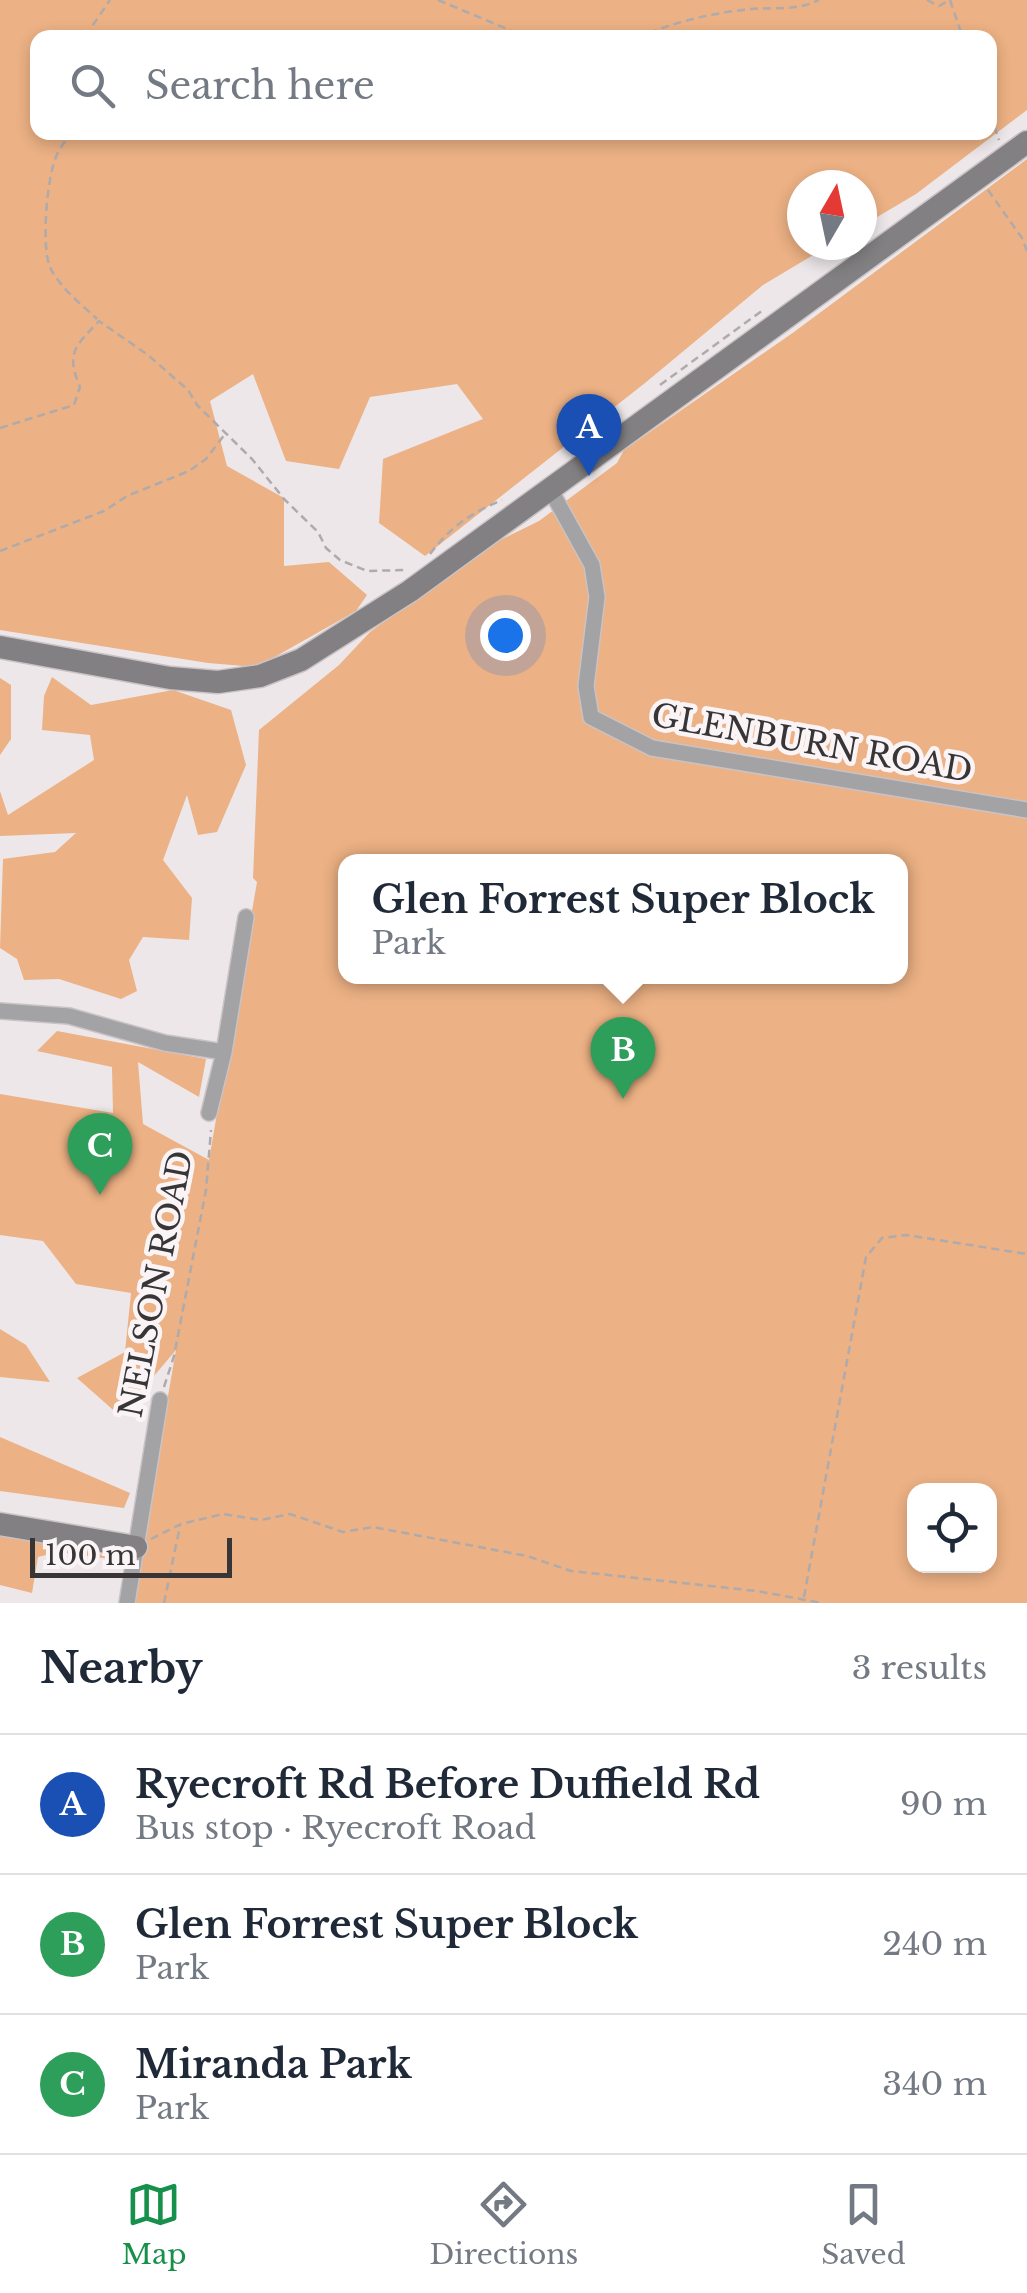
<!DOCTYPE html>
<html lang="en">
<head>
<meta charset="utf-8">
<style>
  :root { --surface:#fff; --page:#f6f6f7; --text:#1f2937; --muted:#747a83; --line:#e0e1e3; --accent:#17904c }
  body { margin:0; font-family:"Libre Baskerville",serif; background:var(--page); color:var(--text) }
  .controls { position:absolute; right:30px; bottom:30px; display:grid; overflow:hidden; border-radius:20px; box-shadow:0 5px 15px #0003 }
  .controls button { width:90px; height:90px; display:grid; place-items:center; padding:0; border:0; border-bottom:2px solid var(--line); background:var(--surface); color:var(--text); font:50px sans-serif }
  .compass { position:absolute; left:787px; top:170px; width:90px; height:90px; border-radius:50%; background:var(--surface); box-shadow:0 5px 15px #0003; rotate:9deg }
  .scale { position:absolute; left:30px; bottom:25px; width:202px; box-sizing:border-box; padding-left:10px; border:5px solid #373536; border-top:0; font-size:28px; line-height:35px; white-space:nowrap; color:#373536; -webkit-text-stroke:8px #faf4f6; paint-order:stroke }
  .you { position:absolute; left:505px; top:635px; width:35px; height:35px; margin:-25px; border:8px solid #fff; border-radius:50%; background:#1a73e8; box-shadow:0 0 0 15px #1a73e833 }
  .badge { display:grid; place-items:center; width:65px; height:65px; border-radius:50%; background:var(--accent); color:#fff; font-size:32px; font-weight:700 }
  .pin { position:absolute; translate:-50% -82px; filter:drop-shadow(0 2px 5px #0008) }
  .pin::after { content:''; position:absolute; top:52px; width:35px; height:30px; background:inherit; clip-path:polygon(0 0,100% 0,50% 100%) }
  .popup { position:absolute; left:338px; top:854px; width:570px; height:130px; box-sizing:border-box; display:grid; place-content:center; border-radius:20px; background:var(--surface); filter:drop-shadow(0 2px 8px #0005); font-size:32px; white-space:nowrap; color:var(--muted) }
  .popup b { font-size:38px; color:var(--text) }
  .popup::after { content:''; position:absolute; left:50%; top:100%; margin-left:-20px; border:20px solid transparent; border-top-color:var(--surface) }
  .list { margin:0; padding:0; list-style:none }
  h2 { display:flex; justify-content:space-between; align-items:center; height:130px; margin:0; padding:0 40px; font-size:42px }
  h2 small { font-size:32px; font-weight:400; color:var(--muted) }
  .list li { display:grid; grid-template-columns:65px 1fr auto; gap:30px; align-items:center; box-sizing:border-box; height:140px; padding:0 40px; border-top:2px solid var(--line) }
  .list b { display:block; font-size:38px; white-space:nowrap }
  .list p { margin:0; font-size:32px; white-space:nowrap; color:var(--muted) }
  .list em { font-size:32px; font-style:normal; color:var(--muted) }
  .icon { flex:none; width:55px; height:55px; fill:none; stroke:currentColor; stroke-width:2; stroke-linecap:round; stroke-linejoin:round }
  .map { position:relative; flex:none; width:1027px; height:1603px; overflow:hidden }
  .search { position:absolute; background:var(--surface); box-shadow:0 5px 15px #0003; left:30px; right:30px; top:30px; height:110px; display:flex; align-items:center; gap:25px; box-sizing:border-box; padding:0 35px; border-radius:20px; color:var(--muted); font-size:38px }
  .sheet { height:550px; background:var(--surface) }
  nav { display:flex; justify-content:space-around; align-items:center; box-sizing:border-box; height:140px; border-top:2px solid var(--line); background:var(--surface); font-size:28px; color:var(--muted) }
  nav a { display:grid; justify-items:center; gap:5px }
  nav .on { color:var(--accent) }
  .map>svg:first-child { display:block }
  .green { fill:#ecb184; fill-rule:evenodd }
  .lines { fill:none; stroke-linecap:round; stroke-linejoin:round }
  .street-casing { stroke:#c9c3c5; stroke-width:18 }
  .secondary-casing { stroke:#c9c3c5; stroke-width:25 }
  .path { stroke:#afaaac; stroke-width:2.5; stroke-dasharray:8 5; stroke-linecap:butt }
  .street { stroke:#a3a2a4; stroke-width:15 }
  .secondary { stroke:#828082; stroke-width:22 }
  .labels { text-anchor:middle; stroke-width:9; stroke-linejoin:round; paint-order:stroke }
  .street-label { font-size:32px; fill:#373536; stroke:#faf4f6 }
</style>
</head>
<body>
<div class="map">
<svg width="1027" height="1603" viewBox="0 0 1027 1603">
  <rect width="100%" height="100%" fill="#ede7e9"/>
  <!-- green -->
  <path class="green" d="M 0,0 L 1027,0 L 1027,110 L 916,194 L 862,226 L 862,185 L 802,185 L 802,245 L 830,245 L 763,285 L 645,383 L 425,556 L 379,523 L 383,459 L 483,419 L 457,384 L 370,397 L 339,469 L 286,461 L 253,374 L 210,401 L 227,466 L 284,498 L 284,566 L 329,562 L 367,595 L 356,611 L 257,667 L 208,663 L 0,630 ZM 38,38 L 990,38 L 990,132 L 38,132 Z
    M 1027,159 L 1027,1603 L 132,1603 L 176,1350 L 120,1416 L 77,1378 L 125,1352 L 131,1293 L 76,1284 L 43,1241 L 0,1235 L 0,1094 L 113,1113 L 112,1067 L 37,1051 L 57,1031 L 206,1059 L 199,1097 L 138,1062 L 143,1124 L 209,1160 L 257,882 L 253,878 L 259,730 L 339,665 L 370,632 L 488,546 L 539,521 L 617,463 L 624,450 L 794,332 ZM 346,862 L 900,862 L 900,976 L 346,976 ZM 914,1490 L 990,1490 L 990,1566 L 914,1566 Z
    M 52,677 L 91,705 L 173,690 L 231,710 L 246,765 L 217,832 L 198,835 L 187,795 L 163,860 L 192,898 L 189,940 L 143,937 L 129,960 L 137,991 L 121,999 L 59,979 L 24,980 L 17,959 L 0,948 L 3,859 L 55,852 L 76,833 L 0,836 L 0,791 L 8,815 L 94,760 L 90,735 L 42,730 L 44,696 Z
    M 0,678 L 11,685 L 11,739 L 0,755 Z
    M 0,1329 L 26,1345 L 50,1382 L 0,1377 Z
    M 0,1437 L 130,1493 L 124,1508 L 0,1491 Z
    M 0,1525 L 65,1537 L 110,1559 L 59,1552 L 38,1557 L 32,1593 L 0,1585 Z"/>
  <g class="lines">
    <defs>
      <path id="street" d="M 550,489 L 592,565 L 597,597 L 586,686 L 591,717 L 652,748 L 1027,810
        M 0,1011 L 69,1016 L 165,1043 L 224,1052
        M 209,1113 L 224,1052 L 246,917
        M 127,1603 L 160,1400"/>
      <path id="secondary" d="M 0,647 L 170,678 L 218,682 L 260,676 L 301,660 L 410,591 L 1027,142
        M 0,1524 L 136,1547"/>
    </defs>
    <!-- street casing -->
    <use href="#street" class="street-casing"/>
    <!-- secondary casing -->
    <use href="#secondary" class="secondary-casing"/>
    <!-- path -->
    <path class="path" d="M 438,0 L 529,38
      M 927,0 L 939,6 L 948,1
      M 950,0 L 963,38
      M 90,38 L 93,25 L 110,0
      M 637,38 C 673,22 712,13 751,9 C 775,7 797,11 819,0
      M 990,114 L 999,140
      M 74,132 C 66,139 60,147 56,157 C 47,178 41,246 50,267 C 59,287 81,304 97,319
      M 988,190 L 1022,238 L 1027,251
      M 660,385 L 763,310
      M 0,428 L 74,405 L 80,387 C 65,352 76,346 99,321 L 148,355 L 188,390 L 197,405 L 252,459 L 284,499 L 318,532 L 326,548 L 340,560 L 367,571 L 405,570
      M 0,551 L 104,511 L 127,496 L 189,471 L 206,459 L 225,434
      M 430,554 C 450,527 471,513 502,500
      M 164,1387 L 174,1356 L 206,1190 L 211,1130
      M 151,1539 L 181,1524 L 223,1514 L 261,1520 L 290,1514 L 343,1532 L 373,1527 L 527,1556 L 571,1571 L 757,1591 L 822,1603
      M 804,1597 L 866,1257 L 882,1238 L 906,1235 L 1027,1254
      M 164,1603 L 180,1526"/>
    <!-- street -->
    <use href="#street" class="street"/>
    <!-- secondary -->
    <use href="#secondary" class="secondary"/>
  </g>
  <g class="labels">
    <!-- street labels -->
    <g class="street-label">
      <text transform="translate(812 743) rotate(10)" y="11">GLENBURN ROAD</text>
      <text transform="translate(156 1284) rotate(-79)" y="11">NELSON ROAD</text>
    </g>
  </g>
</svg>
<div class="controls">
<button><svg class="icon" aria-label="locate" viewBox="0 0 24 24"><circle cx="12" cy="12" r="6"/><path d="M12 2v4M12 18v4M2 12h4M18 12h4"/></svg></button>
</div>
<svg class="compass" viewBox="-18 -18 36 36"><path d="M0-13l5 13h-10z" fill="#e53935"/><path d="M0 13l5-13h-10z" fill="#747a83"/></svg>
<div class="scale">100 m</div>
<div class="you"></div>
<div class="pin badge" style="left:589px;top:476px;background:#1a4fb4">A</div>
<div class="pin badge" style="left:623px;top:1099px;background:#2e9e5b">B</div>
<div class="popup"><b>Glen Forrest Super Block</b>Park</div>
<div class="pin badge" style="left:100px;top:1195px;background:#2e9e5b">C</div>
<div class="search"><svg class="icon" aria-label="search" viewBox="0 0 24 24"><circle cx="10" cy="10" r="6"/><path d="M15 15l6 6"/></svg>Search here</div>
</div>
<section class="sheet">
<h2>Nearby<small>3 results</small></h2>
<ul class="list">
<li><span class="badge" style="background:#1a4fb4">A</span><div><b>Ryecroft Rd Before Duffield Rd</b><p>Bus stop · Ryecroft Road</p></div><em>90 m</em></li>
<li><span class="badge" style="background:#2e9e5b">B</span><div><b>Glen Forrest Super Block</b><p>Park</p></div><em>240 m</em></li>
<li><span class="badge" style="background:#2e9e5b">C</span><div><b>Miranda Park</b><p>Park</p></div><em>340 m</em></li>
</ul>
</section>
<nav>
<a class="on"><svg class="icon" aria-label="map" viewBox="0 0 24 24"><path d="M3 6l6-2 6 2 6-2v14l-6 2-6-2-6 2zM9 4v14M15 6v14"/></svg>Map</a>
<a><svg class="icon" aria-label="directions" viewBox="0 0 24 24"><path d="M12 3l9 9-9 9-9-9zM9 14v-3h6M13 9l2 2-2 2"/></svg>Directions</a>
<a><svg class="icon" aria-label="saved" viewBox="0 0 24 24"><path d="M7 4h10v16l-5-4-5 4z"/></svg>Saved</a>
</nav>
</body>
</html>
